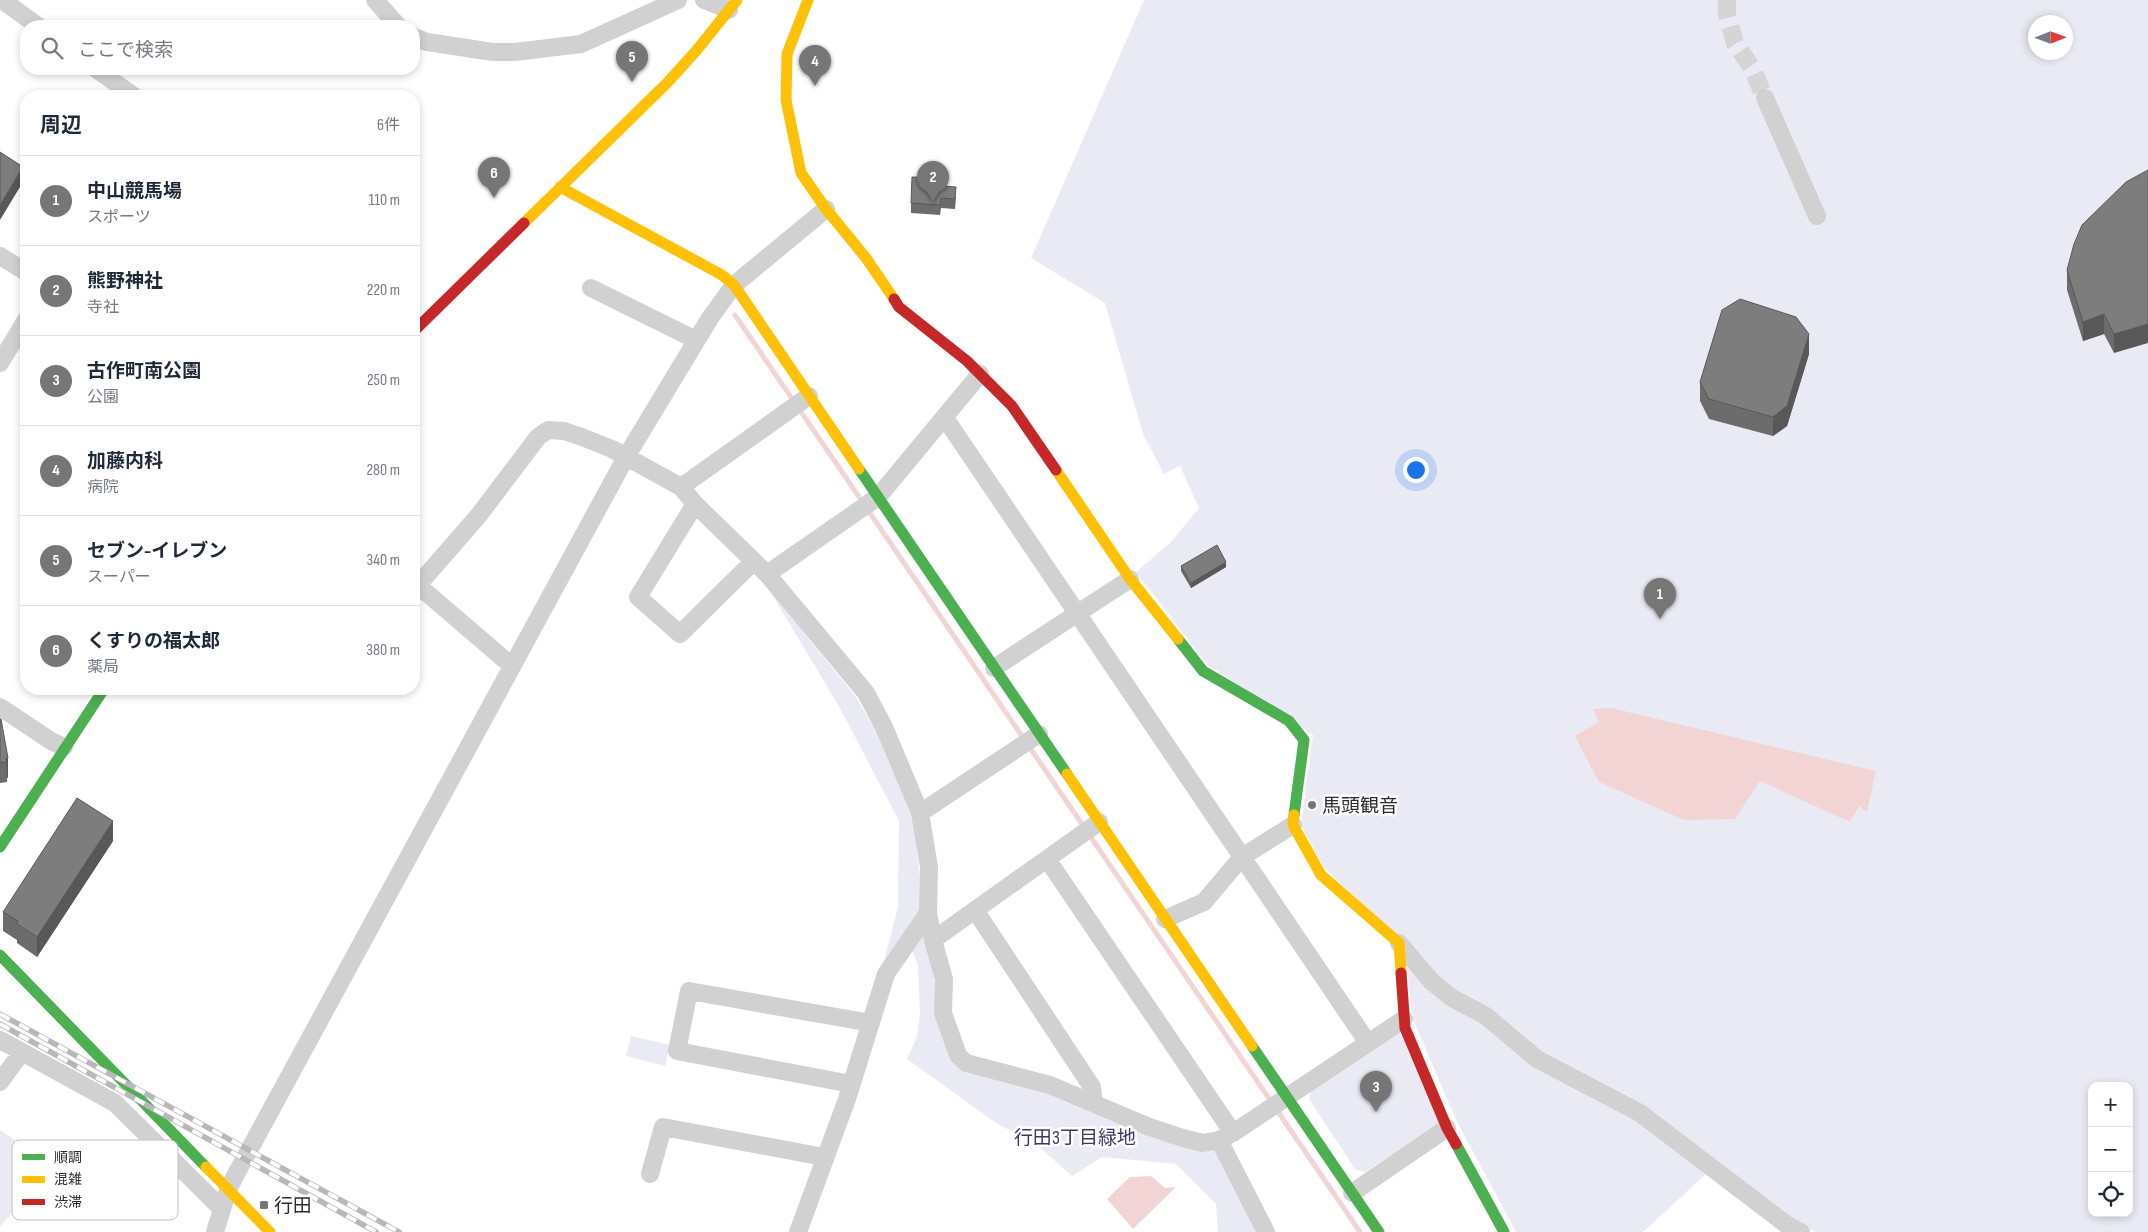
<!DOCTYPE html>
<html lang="ja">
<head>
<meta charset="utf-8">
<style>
  :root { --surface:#fff; --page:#f2f2f3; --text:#1f2937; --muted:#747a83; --line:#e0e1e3; --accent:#767676 }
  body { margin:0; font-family:"Sofia Sans Condensed","Noto Sans JP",sans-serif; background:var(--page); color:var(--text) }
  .controls { position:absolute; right:15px; bottom:15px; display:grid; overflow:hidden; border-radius:10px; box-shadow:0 2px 8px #0003 }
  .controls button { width:45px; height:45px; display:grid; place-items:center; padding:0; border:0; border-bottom:1px solid var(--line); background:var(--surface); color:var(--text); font:25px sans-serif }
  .compass { position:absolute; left:2028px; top:15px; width:45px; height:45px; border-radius:50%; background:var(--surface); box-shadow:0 2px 8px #0003; rotate:89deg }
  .you { position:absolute; left:1415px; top:469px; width:18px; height:18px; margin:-12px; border:4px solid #fff; border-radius:50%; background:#1a73e8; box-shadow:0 0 0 8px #1a73e833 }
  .badge { display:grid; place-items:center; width:32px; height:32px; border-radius:50%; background:var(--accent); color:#fff; font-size:16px; font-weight:700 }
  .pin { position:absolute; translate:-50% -41px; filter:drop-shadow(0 1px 2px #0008) }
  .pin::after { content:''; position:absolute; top:26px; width:18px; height:15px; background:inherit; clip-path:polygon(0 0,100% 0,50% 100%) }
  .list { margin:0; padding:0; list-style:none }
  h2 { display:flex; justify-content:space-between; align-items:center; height:65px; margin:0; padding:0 20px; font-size:21px }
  h2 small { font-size:16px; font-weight:400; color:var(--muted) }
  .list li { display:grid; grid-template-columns:32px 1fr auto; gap:15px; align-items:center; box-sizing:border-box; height:90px; padding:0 20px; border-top:1px solid var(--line) }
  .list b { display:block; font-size:19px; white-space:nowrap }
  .list p { margin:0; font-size:16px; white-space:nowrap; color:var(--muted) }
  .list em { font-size:16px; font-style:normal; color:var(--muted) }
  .icon { flex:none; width:28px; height:28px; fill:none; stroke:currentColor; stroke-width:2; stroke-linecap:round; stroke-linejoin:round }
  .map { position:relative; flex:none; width:2148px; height:1232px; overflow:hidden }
  .search { position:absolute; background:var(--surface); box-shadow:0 2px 8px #0003; left:20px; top:20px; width:400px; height:55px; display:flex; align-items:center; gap:12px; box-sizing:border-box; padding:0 18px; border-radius:20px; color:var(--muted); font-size:19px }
  .panel { position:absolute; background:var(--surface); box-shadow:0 2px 8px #0003; left:20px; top:90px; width:400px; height:605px; border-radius:20px }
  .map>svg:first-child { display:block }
  .green { fill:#eaeaf4; fill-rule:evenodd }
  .water { fill:#f2d4d4 }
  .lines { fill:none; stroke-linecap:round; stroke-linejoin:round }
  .stream { stroke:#f2d4d4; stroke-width:5 }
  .street-tunnel { stroke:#d5d5d5; stroke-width:18; stroke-dasharray:18 9; stroke-linecap:butt }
  .street { stroke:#d1d1d1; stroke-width:18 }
  .fast { stroke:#4caf50; stroke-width:11 }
  .slow { stroke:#ffc107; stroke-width:11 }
  .jam { stroke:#c62828; stroke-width:11 }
  .rail-casing { stroke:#b8b8b8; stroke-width:5.5 }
  .rail { stroke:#fff; stroke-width:4; stroke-dasharray:11; stroke-linecap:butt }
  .wall { fill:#6c6c6c }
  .shaded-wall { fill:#585858 }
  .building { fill:#7d7d7d; stroke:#585858 }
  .poi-dot { fill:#767676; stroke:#fff; stroke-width:2 }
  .labels { text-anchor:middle; stroke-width:5; stroke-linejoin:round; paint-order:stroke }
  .poi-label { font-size:19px; fill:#2c2c2c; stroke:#fff; text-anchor:start }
  .park-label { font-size:19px; fill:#3e376a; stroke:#fff }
  .key { fill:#fff; stroke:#c0c0c0; stroke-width:1 }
  .key-label { font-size:14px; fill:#2c2c2c }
</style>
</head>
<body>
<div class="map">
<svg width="2148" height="1232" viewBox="0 0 2148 1232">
  <rect width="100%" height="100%" fill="#fff"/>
  <!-- green -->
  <path class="green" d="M 1144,0 L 2148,0 L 2148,1232 L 1816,1232 L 1789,1218 L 1539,1053 L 1454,993 L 1323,866 L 1301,825 L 1313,735 L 1208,665 L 1136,572 L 1171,542 L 1199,508 L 1180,466 L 1164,474 L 1143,434 L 1105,303 L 1031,258 ZM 2036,22 L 2066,22 L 2066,52 L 2036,52 ZM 2092,1086 L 2129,1086 L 2129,1213 L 2092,1213 Z
    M 770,591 L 855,696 L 877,732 L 914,823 L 927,940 L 935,983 L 935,1017 L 951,1056 L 963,1072 L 1047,1092 L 1141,1133 L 1217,1151 L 1256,1232 L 1218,1232 L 1216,1204 L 1176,1164 L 1102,1157 L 1072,1176 L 1036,1144 L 996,1123 L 907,1059 L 917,1037 L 920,1013 L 918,966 L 906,935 L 883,965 L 898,907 L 899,821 L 840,708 Z
    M 1406,962 L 1539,1070 L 1636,1118 L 1706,1174 L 1643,1232 L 1516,1232 L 1456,1120 L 1413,1019 Z
    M 1398,1028 L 1440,1124 L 1365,1172 L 1355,1169 L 1309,1099 L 1312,1087 Z
    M 631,1036 L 670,1045 L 665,1066 L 626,1056 Z
    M 0,1130 L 51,1164 L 0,1227 Z"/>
  <!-- water -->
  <path class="water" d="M 1611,708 L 1876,771 L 1867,812 L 1859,806 L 1850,822 L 1760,781 L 1735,819 L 1684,820 L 1599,782 L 1575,736 L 1599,722 L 1593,709 Z
    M 1151,1176 L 1165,1188 L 1176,1187 L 1133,1229 L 1107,1199 L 1130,1177 Z"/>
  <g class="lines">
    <!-- stream -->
    <path class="stream" d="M 735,315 L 1360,1232"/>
    <!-- street-tunnel -->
    <path class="street-tunnel" d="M 1727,0 L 1727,14 L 1735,43 L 1752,68 L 1765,98"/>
    <!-- street -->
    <path class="street" d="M 2,0 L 38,26
      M 375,0 L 398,26
      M 704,0 L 729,10
      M 414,37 L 427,42 L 493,52 L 515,52 L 581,44 L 678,0
      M 96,69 L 134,96
      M 1765,98 L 1817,216
      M 0,256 L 26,272
      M 591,288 L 696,340
      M 0,363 L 26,320
      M 945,418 L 1368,1043
      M 681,487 L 809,396
      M 695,504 L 638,597 L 680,634 L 754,561
      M 767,574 L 878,497 L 980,374
      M 414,582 L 512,666
      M 418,585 L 479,515 L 538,437 L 548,430 L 564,431 L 582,437 L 612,449 L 681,487 L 695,504 L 767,574 L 866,693 L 884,727 L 920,813 L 929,867 L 928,913 L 933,940 L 944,979 L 943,1013 L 958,1055 L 966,1063 L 1050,1085 L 1147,1126 L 1183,1138 L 1203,1143 L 1219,1140
      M 994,668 L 1130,579
      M 0,707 L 51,741 L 64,747
      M 920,813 L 1039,734
      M 1047,859 L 1233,1133
      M 975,910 L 1092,1087 L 1094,1103
      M 1165,919 L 1204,902 L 1242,857 L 1293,825
      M 933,940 L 1099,822
      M 1399,943 L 1432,982 L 1452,998 L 1486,1016 L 1537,1059 L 1640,1113 L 1787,1225 L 1801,1232
      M 0,1040 L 115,1103 L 222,1209
      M 0,1082 L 22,1052
      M 851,1084 L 677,1051 L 689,991 L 871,1023
      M 650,1174 L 663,1127 L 824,1157
      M 1352,1193 L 1447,1128
      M 215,1232 L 228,1190 L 235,1176 L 626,457 L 710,318 L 734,285 L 826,209
      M 798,1232 L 847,1099 L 886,974 L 928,913
      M 1266,1232 L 1219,1140 L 1233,1133 L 1404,1019"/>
    <!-- fast -->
    <path class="fast" d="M 859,469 L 1067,774
      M 1178,639 L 1203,671 L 1289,721 L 1304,740 L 1294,815
      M 0,847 L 104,689
      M 0,955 L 206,1167
      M 1252,1046 L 1379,1232
      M 1456,1144 L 1504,1232"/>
    <!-- slow -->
    <path class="slow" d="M 808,0 L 787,54 L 786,100 L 801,173 L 826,209 L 866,258 L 894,299
      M 560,187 L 722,275 L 734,285 L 859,469
      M 524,223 L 667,83 L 696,51 L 737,0
      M 1056,470 L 1130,579 L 1178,639
      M 1067,774 L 1252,1046
      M 1294,815 L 1293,825 L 1321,875 L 1399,943 L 1401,973
      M 206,1167 L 270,1232"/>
    <!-- jam -->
    <path class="jam" d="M 894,299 L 899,307 L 967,361 L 1012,406 L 1056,470
      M 414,331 L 524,223
      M 1401,973 L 1405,1028 L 1447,1128 L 1456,1144"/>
    <defs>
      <path id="rail" d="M 0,1014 L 399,1232
        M 0,1024 L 376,1232"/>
    </defs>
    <!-- rail casing -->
    <use href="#rail" class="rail-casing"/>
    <!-- rail -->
    <use href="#rail" class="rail"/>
  </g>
  <!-- wall -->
  <path class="wall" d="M 2148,170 L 2114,353 L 2104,334 L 2083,341 L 2067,290 L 2067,270 Z
    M 943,186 L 956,197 L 955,209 L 941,208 L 940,215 L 911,213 L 911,203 Z
    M 1809,354 L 1787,426 L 1773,436 L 1709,419 L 1700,401 L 1700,382 Z
    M 1181,566 L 1226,567 L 1191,588 L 1181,571 Z
    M 0,719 L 8,758 L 8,777 L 7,778 L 7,782 L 0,783 Z
    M 113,841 L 37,957 L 17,943 L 17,940 L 3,931 L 3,912 Z"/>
  <!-- shaded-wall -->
  <path class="shaded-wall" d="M 23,167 L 23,182 L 0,220 L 0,205 Z
    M 2104,314 L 2104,334 L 2083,341 L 2083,322 Z
    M 2148,324 L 2148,343 L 2114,353 L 2114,334 Z
    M 1809,334 L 1809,354 L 1787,426 L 1773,436 L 1773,417 Z
    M 1226,562 L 1226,567 L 1191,588 L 1191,583 Z
    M 6,758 L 8,758 L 8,777 L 7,778 Z
    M 113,821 L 113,841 L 37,957 L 37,937 Z"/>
  <!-- building -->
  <path class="building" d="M 0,152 L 23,167 L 0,205 Z
    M 2148,170 L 2148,324 L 2114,334 L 2104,314 L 2083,322 L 2067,270 L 2074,244 L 2082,225 L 2126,182 Z
    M 912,177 L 943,178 L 942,186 L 956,187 L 955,199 L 941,198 L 940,205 L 911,203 Z
    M 1740,299 L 1796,317 L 1809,334 L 1787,406 L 1773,417 L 1709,399 L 1700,382 L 1722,310 Z
    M 1217,545 L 1226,562 L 1191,583 L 1181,566 Z
    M 0,719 L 1,719 L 8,758 L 6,758 L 7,762 L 0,763 Z
    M 77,798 L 113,821 L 37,937 L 17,924 L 18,921 L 3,912 Z"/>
  <!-- markers -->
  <g class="poi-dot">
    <circle cx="1312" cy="805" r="5"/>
    <rect x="259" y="1200" width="10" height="10" rx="2.5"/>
  </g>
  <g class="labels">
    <!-- poi labels -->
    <g class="poi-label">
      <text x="1322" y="812">馬頭観音</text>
      <text x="274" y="1212">行田</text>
    </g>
    <!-- park labels -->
    <g class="park-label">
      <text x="1075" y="1144">行田3丁目緑地</text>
    </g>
  </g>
  <!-- legend -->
  <rect x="12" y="1140" width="166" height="80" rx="8" class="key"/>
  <rect x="22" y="1154" width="23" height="6" fill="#4caf50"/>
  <rect x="22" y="1176" width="23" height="7" fill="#ffc107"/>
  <rect x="22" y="1199" width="23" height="6" fill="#c62828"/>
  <g class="key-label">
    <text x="54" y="1162">順調</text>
    <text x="54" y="1184">混雑</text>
    <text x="54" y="1207">渋滞</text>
  </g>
</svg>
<div class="controls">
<button>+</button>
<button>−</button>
<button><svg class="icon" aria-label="locate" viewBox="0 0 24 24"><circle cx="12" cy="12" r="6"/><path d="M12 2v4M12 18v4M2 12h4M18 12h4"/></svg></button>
</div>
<svg class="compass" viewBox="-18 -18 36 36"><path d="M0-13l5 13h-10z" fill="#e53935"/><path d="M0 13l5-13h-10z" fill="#747a83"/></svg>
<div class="you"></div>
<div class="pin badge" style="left:1660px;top:619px">1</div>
<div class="pin badge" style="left:933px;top:202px">2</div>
<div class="pin badge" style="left:1376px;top:1112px">3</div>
<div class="pin badge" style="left:815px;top:86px">4</div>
<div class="pin badge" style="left:632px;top:82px">5</div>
<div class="pin badge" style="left:494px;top:198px">6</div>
<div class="search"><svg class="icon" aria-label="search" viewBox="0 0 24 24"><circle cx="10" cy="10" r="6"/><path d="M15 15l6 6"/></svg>ここで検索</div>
<section class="panel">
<h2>周辺<small>6件</small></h2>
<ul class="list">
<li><span class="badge">1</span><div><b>中山競馬場</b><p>スポーツ</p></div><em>110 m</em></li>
<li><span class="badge">2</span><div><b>熊野神社</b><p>寺社</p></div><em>220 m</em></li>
<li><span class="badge">3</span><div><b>古作町南公園</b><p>公園</p></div><em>250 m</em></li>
<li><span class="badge">4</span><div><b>加藤内科</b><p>病院</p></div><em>280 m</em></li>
<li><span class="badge">5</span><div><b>セブン-イレブン</b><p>スーパー</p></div><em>340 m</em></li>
<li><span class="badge">6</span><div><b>くすりの福太郎</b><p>薬局</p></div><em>380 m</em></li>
</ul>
</section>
</div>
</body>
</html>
